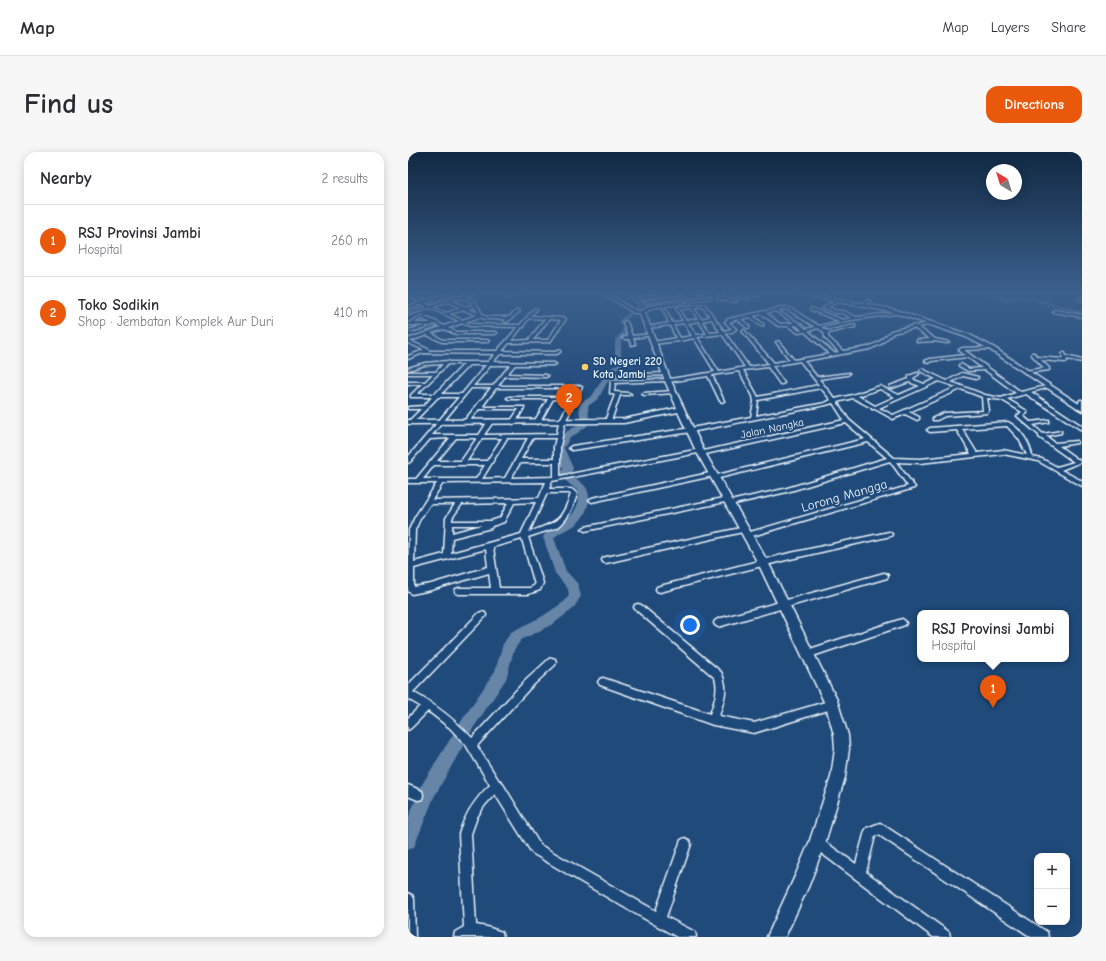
<!DOCTYPE html>
<html lang="en">
<head>
<meta charset="utf-8">
<style>
  :root { --surface:#fff; --page:#f7f7f7; --text:#2b2b33; --muted:#7c7c81; --line:#e1e1e2; --accent:#ea580c }
  body { margin:0; font-family:"Comic Neue",sans-serif; background:var(--page); color:var(--text) }
  .controls { position:absolute; right:12px; bottom:12px; display:grid; overflow:hidden; border-radius:8px; box-shadow:0 2px 10px #0003 }
  .controls button { width:36px; height:36px; display:grid; place-items:center; padding:0; border:0; border-bottom:1px solid var(--line); background:var(--surface); color:var(--text); font:20px sans-serif }
  .compass { position:absolute; left:578px; top:12px; width:36px; height:36px; border-radius:50%; background:var(--surface); box-shadow:0 2px 10px #0003; rotate:322deg }
  .you { position:absolute; left:282px; top:473px; width:14px; height:14px; margin:-10px; border:3px solid #fff; border-radius:50%; background:#1a73e8; box-shadow:0 0 0 6px #1a73e833 }
  .badge { display:grid; place-items:center; width:26px; height:26px; border-radius:50%; background:var(--accent); color:#fff; font-size:13px; font-weight:700 }
  .pin { position:absolute; translate:-50% -33px; filter:drop-shadow(0 1px 2px #0008) }
  .pin::after { content:''; position:absolute; top:21px; width:14px; height:12px; background:inherit; clip-path:polygon(0 0,100% 0,50% 100%) }
  .popup { position:absolute; left:509px; top:458px; width:152px; height:52px; box-sizing:border-box; display:grid; place-content:center; border-radius:8px; background:var(--surface); filter:drop-shadow(0 1px 3px #0005); font-size:13px; white-space:nowrap; color:var(--muted) }
  .popup b { font-size:15px; color:var(--text) }
  .popup::after { content:''; position:absolute; left:50%; top:100%; margin-left:-8px; border:8px solid transparent; border-top-color:var(--surface) }
  .list { margin:0; padding:0; list-style:none }
  h2 { display:flex; justify-content:space-between; align-items:center; height:52px; margin:0; padding:0 16px; font-size:17px }
  h2 small { font-size:13px; font-weight:400; color:var(--muted) }
  .list li { display:grid; grid-template-columns:26px 1fr auto; gap:12px; align-items:center; box-sizing:border-box; height:72px; padding:0 16px; border-top:1px solid var(--line) }
  .list b { display:block; font-size:15px; white-space:nowrap }
  .list p { margin:0; font-size:13px; white-space:nowrap; color:var(--muted) }
  .list em { font-size:13px; font-style:normal; color:var(--muted) }
  .map { position:relative; flex:none; width:674px; height:785px; overflow:hidden; border-radius:12px }
  header { display:flex; align-items:center; gap:24px; box-sizing:border-box; height:56px; padding:0 20px; background:var(--surface); border-bottom:1px solid var(--line) }
  header strong { font-size:19px }
  nav { display:flex; gap:22px; margin-inline-start:auto; font-size:14px }
  .intro { display:flex; align-items:center; justify-content:space-between; box-sizing:border-box; height:96px; padding:0 24px }
  h1 { margin:0; font-size:28px }
  .button { padding:10px 18px; border-radius:12px; background:var(--accent); color:#fff; font-size:14px; font-weight:700 }
  main { display:flex; gap:24px; padding:0 24px }
  aside { flex:1; background:var(--surface); border-radius:12px; box-shadow:0 2px 10px #0003 }
  .map>svg:first-child { display:block }
  .lines { fill:none; stroke-linecap:round; stroke-linejoin:round }
  .river { fill:#6685a7; fill-rule:evenodd }
  .street-casing { stroke:#e8f1f8; stroke-width:3 }
  .secondary-casing { stroke:#e8f1f8; stroke-width:3 }
  .street { fill:#1f4a7a; fill-rule:evenodd }
  .secondary { fill:#1f4a7a; fill-rule:evenodd }
  .poi-dot { fill:#ffd166; stroke:#1f4a7a; stroke-width:1.5 }
  .labels { text-anchor:middle; stroke-width:4; stroke-linejoin:round; paint-order:stroke }
  .far-poi-label { font-size:11px; font-weight:bold; fill:#e8f1f8; stroke:#1f4a7a; text-anchor:start }
  .far-street-label { font-size:11px; fill:#e8f1f8; stroke:#1f4a7a }
  .street-label { font-size:13px; fill:#e8f1f8; stroke:#1f4a7a }
</style>
</head>
<body>
<header>
<strong>Map</strong>
<nav><a>Map</a><a>Layers</a><a>Share</a></nav>
</header>
<div class="intro"><h1>Find us</h1><a class="button">Directions</a></div>
<main>
<aside>
<h2>Nearby<small>2 results</small></h2>
<ul class="list">
<li><span class="badge">1</span><div><b>RSJ Provinsi Jambi</b><p>Hospital</p></div><em>260 m</em></li>
<li><span class="badge">2</span><div><b>Toko Sodikin</b><p>Shop · Jembatan Komplek Aur Duri</p></div><em>410 m</em></li>
</ul>
</aside>
<div class="map">
<svg width="674" height="785" viewBox="0 0 674 785">
  <rect width="100%" height="100%" fill="#1f4a7a"/>
  <filter id="ink" filterUnits="userSpaceOnUse"><feTurbulence type="fractalNoise" baseFrequency=".025" numOctaves="2"/><feDisplacementMap in="SourceGraphic" scale="8" xChannelSelector="R" yChannelSelector="G"/><feConvolveMatrix kernelMatrix="1 2 1 2 8 2 1 2 1" color-interpolation-filters="sRGB"/></filter>
  <g filter="url(#ink)">
    <g class="lines">
      <!-- river -->
      <path class="river" d="M 213,141 C 223,141 228,147 235,154 L 216,169 L 221,176 L 220,181 L 213,188 L 213,203 L 218,212 L 205,220 L 190,247 L 180,254 L 181,268 L 179,274 L 161,287 L 156,296 L 165,316 L 163,323 C 167,327 174,330 177,334 C 186,345 178,366 167,373 C 160,378 152,379 146,386 L 158,419 L 170,432 L 173,444 L 165,457 L 145,472 L 113,488 L 106,498 L 98,527 L 64,578 L 26,645 L 6,695 L 0,698 L 0,667 L 13,634 L 54,568 L 87,519 L 95,492 L 103,480 L 135,464 L 157,449 L 161,443 L 160,437 L 147,421 L 135,385 C 144,369 162,373 169,354 C 171,349 172,344 170,339 L 159,330 L 153,323 L 155,316 L 148,296 C 149,292 151,287 154,284 C 167,270 175,281 171,255 L 174,250 L 184,244 L 200,218 L 211,211 L 207,203 L 207,188 L 214,180 L 215,176 L 210,169 L 229,154 Z
        M 559,141 L 564,141 L 562,143 Z
        M 578,141 C 589,141 597,148 607,142 L 631,147 L 674,159 L 674,163 L 628,149 L 608,146 C 601,153 585,147 578,141 Z"/>
      <defs>
        <path id="street" d="M 42,141 L 48,141 L 18,151 L 22,154 L 63,141 L 68,141 L 57,145 L 67,149 L 75,163 L 79,165 L 101,165 L 109,158 L 112,159 L 99,170 L 96,169 L 98,167 L 78,167 L 72,165 L 57,170 L 63,172 L 112,173 L 127,156 L 129,157 L 123,164 L 156,166 L 158,167 L 142,190 L 101,191 L 94,199 L 147,200 L 152,198 L 152,200 L 149,202 L 92,202 L 85,210 L 146,211 L 148,212 L 146,213 L 107,213 L 99,222 L 138,223 L 140,224 L 138,225 L 97,224 L 90,234 L 172,234 L 174,235 L 157,270 L 152,294 L 152,324 L 292,297 L 295,299 L 436,268 L 425,251 L 418,253 L 283,280 L 164,298 L 161,296 L 164,294 L 283,276 L 343,265 L 346,250 L 345,244 L 331,219 L 304,223 L 316,249 L 314,250 L 312,249 L 300,224 L 260,230 L 258,229 L 207,231 L 206,240 L 221,241 L 223,242 L 221,243 L 212,243 L 203,269 L 202,270 L 198,270 L 197,269 L 207,243 L 202,241 L 203,229 L 262,227 L 307,220 L 286,186 L 271,189 L 245,192 L 244,191 L 246,190 L 268,186 L 262,173 L 241,176 L 239,175 L 261,171 L 254,155 L 257,156 L 264,171 L 275,169 L 268,156 L 297,153 L 306,165 L 307,165 L 307,167 L 316,179 L 324,177 L 317,170 L 320,167 L 377,155 L 384,157 L 411,174 L 431,169 L 403,158 L 403,156 L 435,168 L 444,166 L 434,161 L 427,161 L 418,156 L 416,157 L 414,156 L 429,148 L 430,150 L 420,155 L 429,159 L 436,159 L 448,165 L 493,160 L 495,161 L 443,168 L 413,175 L 419,179 L 447,173 L 447,175 L 420,181 L 420,185 L 435,199 L 460,195 L 471,190 L 483,179 L 504,174 L 506,173 L 508,174 L 524,170 L 526,171 L 525,172 L 510,175 L 527,187 L 541,190 L 539,191 L 526,189 L 509,190 L 509,188 L 510,188 L 522,187 L 506,176 L 485,181 L 473,192 L 462,197 L 396,209 L 409,225 L 441,221 L 441,222 L 439,223 L 411,227 L 427,247 L 444,243 L 472,234 L 491,243 L 512,234 L 501,230 L 484,236 L 482,235 L 482,234 L 501,227 L 501,224 L 509,221 L 511,222 L 505,226 L 506,228 L 516,232 L 528,227 L 512,219 L 512,218 L 514,217 L 539,229 L 554,221 L 570,225 L 570,226 L 568,227 L 555,224 L 543,230 L 577,243 L 593,246 L 608,241 L 577,218 L 560,219 L 551,214 L 551,213 L 553,212 L 561,217 L 574,216 L 560,205 L 523,209 L 520,211 L 517,209 L 522,207 L 557,203 L 551,198 L 554,196 L 584,195 L 584,197 L 583,197 L 556,198 L 613,240 L 642,233 L 642,235 L 623,240 L 674,274 L 674,278 L 672,277 L 618,242 L 599,247 L 619,259 L 619,261 L 615,264 L 622,270 L 641,268 L 641,270 L 625,273 L 635,282 L 653,279 L 653,281 L 638,284 L 647,291 L 669,289 L 669,291 L 651,294 L 673,310 L 653,318 L 674,329 L 674,334 L 630,309 L 595,302 L 512,311 L 488,310 L 506,334 L 507,335 L 506,336 L 341,385 L 339,385 L 338,383 L 339,381 L 500,334 L 482,309 L 379,340 L 322,353 L 319,351 L 322,349 L 376,337 L 479,306 L 460,290 L 307,327 L 305,326 L 305,324 L 184,350 L 181,348 L 184,346 L 306,320 L 308,321 L 309,323 L 457,287 L 438,271 L 293,303 L 290,301 L 144,329 L 141,337 L 163,337 L 165,338 L 169,342 C 165,355 161,366 150,375 L 120,385 L 135,431 L 132,438 L 120,442 L 51,442 L 48,441 L 47,439 L 48,437 L 51,436 L 83,436 L 81,421 L 23,438 L 4,442 L 0,439 L 1,378 L 7,365 L 29,331 L 0,331 L 0,327 L 8,327 L 42,286 L 22,287 L 2,310 L 0,311 L 0,305 L 51,245 L 30,245 L 5,271 L 1,271 L 1,269 L 13,257 L 0,257 L 0,255 L 16,254 L 24,245 L 3,245 L 3,243 L 14,232 L 0,232 L 0,230 L 17,230 L 25,222 L 0,222 L 0,220 L 28,220 L 35,212 L 17,213 L 0,218 L 0,216 L 17,211 L 40,209 L 42,210 L 80,210 L 87,202 L 15,201 L 0,207 L 0,204 L 16,198 L 0,191 L 0,187 L 33,175 L 26,172 L 23,174 L 2,173 L 1,173 L 1,171 L 13,164 L 27,169 L 36,174 L 51,169 L 22,156 L 0,163 L 0,161 L 19,155 L 14,152 L 0,156 L 0,154 L 12,150 L 0,143 L 3,142 L 15,149 ZM 54,146 L 65,151 L 66,153 L 57,155 L 44,149 ZM 40,150 L 53,156 L 38,161 L 25,155 ZM 67,155 L 70,161 L 60,157 ZM 295,155 L 302,165 L 293,167 L 286,156 ZM 283,156 L 290,167 L 278,169 L 271,158 ZM 377,157 L 382,159 L 407,175 L 398,177 L 391,171 L 370,159 ZM 56,158 L 69,163 L 54,168 L 41,162 ZM 367,159 L 386,171 L 372,172 L 358,161 ZM 354,162 L 370,174 L 380,174 L 390,181 L 397,180 L 422,202 L 386,208 L 370,189 L 368,190 L 382,208 L 366,211 L 336,178 L 334,179 L 335,180 L 361,212 L 341,215 L 317,181 L 324,180 L 328,177 L 321,170 L 329,167 L 339,176 L 341,176 L 341,174 L 333,167 L 342,165 L 353,174 L 355,174 L 355,172 L 345,164 ZM 13,166 L 23,171 L 7,171 ZM 121,166 L 137,167 L 121,188 L 103,189 L 114,175 L 116,175 L 116,173 ZM 141,167 L 153,168 L 140,188 L 125,188 ZM 304,167 L 312,180 L 302,181 L 294,169 ZM 291,169 L 299,182 L 288,183 L 280,171 ZM 54,171 L 62,174 L 110,175 L 89,199 L 21,199 L 20,197 L 2,189 L 19,183 L 34,190 L 79,190 L 81,189 L 79,188 L 35,188 L 23,181 L 36,177 L 48,182 L 87,182 L 89,181 L 87,180 L 49,180 L 40,176 ZM 276,171 L 284,184 L 272,186 L 265,173 ZM 384,173 L 389,173 L 394,178 L 391,179 ZM 410,176 L 416,180 L 417,186 L 431,200 L 426,201 L 400,179 ZM 314,182 L 337,215 L 311,220 L 289,185 ZM 392,209 L 411,233 L 350,245 L 335,218 L 360,215 L 372,232 L 374,232 L 376,231 L 364,214 ZM 40,212 L 56,212 L 27,242 L 9,242 ZM 61,213 L 78,213 L 54,242 L 33,242 ZM 83,213 L 102,213 L 85,234 L 65,234 ZM 531,229 L 549,235 L 485,263 L 471,256 ZM 63,236 L 83,236 L 56,269 L 56,271 L 60,271 L 71,257 L 111,257 L 102,270 L 105,272 L 107,271 L 116,256 L 116,255 L 74,255 L 88,236 L 169,236 L 165,245 L 101,245 L 99,246 L 101,247 L 140,247 L 126,270 L 129,272 L 132,270 L 145,247 L 163,247 L 151,270 L 149,282 L 76,283 L 85,270 L 82,268 L 80,269 L 71,283 L 24,283 ZM 413,236 L 423,248 L 417,251 L 348,264 L 350,248 ZM 472,237 L 487,245 L 467,254 L 450,244 ZM 553,237 L 574,245 L 575,259 L 536,261 L 525,266 L 525,268 L 529,268 L 537,264 L 579,261 L 581,258 L 579,246 L 594,248 L 614,260 L 609,264 L 631,283 L 631,285 L 666,310 L 649,315 L 634,307 L 624,305 C 623,292 612,276 600,270 L 522,276 L 519,278 L 522,280 L 549,278 L 563,302 L 512,307 L 486,306 L 441,268 L 429,250 L 445,246 L 464,256 L 464,257 L 467,257 L 485,267 L 497,262 L 509,268 L 511,267 L 511,265 L 501,260 ZM 599,274 L 611,287 L 619,303 L 595,298 L 569,301 L 554,277 ZM 48,286 L 69,286 L 53,309 L 29,309 ZM 74,286 L 94,286 L 79,309 L 59,309 ZM 99,286 L 120,286 L 97,326 L 74,327 ZM 125,286 L 148,286 L 146,294 L 146,307 L 113,307 ZM 112,311 L 146,311 L 146,325 L 103,326 ZM 26,313 L 77,313 L 68,327 L 15,327 ZM 138,330 L 131,346 L 24,348 L 35,331 ZM 139,341 L 161,341 L 163,342 C 153,371 148,370 121,380 ZM 128,350 L 113,382 L 43,401 L 44,386 L 83,376 L 84,374 L 96,370 L 106,351 ZM 100,351 L 92,366 L 83,369 L 44,369 L 44,366 L 54,352 ZM 22,352 L 47,352 L 38,366 L 36,402 L 6,410 L 7,378 L 12,367 ZM 44,373 L 74,373 L 44,381 ZM 114,387 L 127,433 L 122,436 L 91,436 L 85,395 ZM 78,397 L 80,415 L 23,432 L 6,435 L 6,416 Z
          M 109,141 L 115,141 L 99,146 L 97,145 Z
          M 192,141 C 205,141 215,153 227,158 C 229,159 233,159 236,160 L 234,161 L 226,161 L 207,149 Z
          M 254,141 L 263,141 L 233,147 L 231,146 Z
          M 274,141 L 284,141 L 291,143 L 289,144 Z
          M 313,141 L 316,141 L 312,145 L 329,149 L 327,150 L 309,147 Z
          M 343,141 L 348,141 L 352,143 L 350,144 Z
          M 413,141 L 416,141 L 412,146 L 410,146 Z
          M 327,142 L 341,145 L 342,146 L 340,147 L 326,144 Z
          M 302,144 L 303,146 L 269,152 L 267,151 Z
          M 264,145 L 265,147 L 236,151 L 234,150 Z
          M 670,145 L 674,146 L 674,148 L 670,147 Z
          M 460,148 L 463,149 L 454,154 L 451,153 Z
          M 646,158 L 674,163 L 674,165 L 645,160 Z
          M 217,169 L 219,170 L 224,184 L 243,182 L 245,183 L 225,186 L 227,192 L 224,193 L 221,187 L 216,187 L 214,186 L 220,184 L 215,170 Z
          M 17,174 L 18,174 L 18,176 L 0,180 L 0,178 Z
          M 624,201 L 626,201 L 630,205 L 655,207 L 654,202 L 656,201 L 657,201 L 658,204 L 674,208 L 674,210 L 659,207 L 659,209 L 657,210 L 633,208 L 641,216 L 641,218 L 617,221 L 617,219 L 636,216 L 624,203 Z
          M 258,221 L 260,222 L 260,223 L 204,225 L 202,224 L 204,223 Z
          M 265,239 L 267,240 L 267,241 L 236,243 L 234,242 L 236,241 Z
          M 672,248 L 674,248 L 674,254 L 673,256 L 669,256 L 669,255 Z
          M 320,345 L 322,345 L 323,347 L 322,349 L 177,379 L 174,377 L 177,375 Z
          M 337,375 L 339,375 L 340,377 L 339,379 L 198,411 L 195,410 L 194,408 L 195,406 L 198,405 Z
          M 481,380 L 484,382 L 483,384 L 378,408 L 252,440 L 249,439 L 248,437 L 249,435 L 252,434 L 378,402 Z
          M 476,421 L 479,422 L 480,424 L 479,426 L 310,475 L 307,473 L 306,471 L 307,469 L 310,467 Z
          M 230,452 L 233,453 L 313,520 C 321,537 316,547 311,564 L 346,571 L 424,548 L 427,550 L 429,553 L 427,556 L 346,581 L 305,573 L 192,533 L 190,530 L 192,527 L 195,526 L 302,562 C 306,551 311,538 307,526 L 227,457 L 226,455 L 227,453 Z
          M 74,460 L 77,461 L 78,463 L 77,465 L 5,540 C 28,553 46,567 64,586 L 116,530 L 141,507 L 144,506 L 147,507 L 148,510 L 147,513 L 122,536 L 69,594 L 91,629 L 93,629 L 132,693 L 248,759 L 273,688 L 277,686 L 281,688 L 283,692 L 258,765 L 287,780 L 288,785 L 269,785 L 214,754 L 124,701 L 87,642 L 77,653 L 69,665 L 63,682 L 68,773 L 79,775 L 94,780 L 95,785 L 46,785 L 47,780 L 56,775 L 51,682 C 57,662 67,647 82,633 L 58,593 L 42,576 L 20,559 L 3,576 L 0,578 L 0,566 L 12,554 L 0,547 L 0,533 L 71,461 Z
          M 494,467 L 497,469 L 498,471 L 497,473 L 399,506 L 396,505 L 395,502 L 396,499 L 399,498 Z
          M 0,633 L 14,639 L 15,643 L 14,647 L 10,648 L 0,644 Z
          M 472,671 L 639,780 L 640,785 L 623,785 L 471,683 L 467,684 L 458,720 L 541,780 L 542,785 L 525,785 L 405,695 L 403,691 L 405,687 L 409,685 L 413,687 L 448,712 L 457,679 L 459,676 Z
          M 0,741 L 4,743 L 6,747 L 7,785 L 0,785 Z"/>
        <path id="secondary" d="M 283,141 L 295,141 L 264,147 L 262,146 Z
          M 382,141 L 394,141 L 485,157 L 562,183 L 585,195 L 674,254 L 674,259 L 581,197 L 558,185 L 484,160 Z
          M 269,150 L 271,152 L 244,156 L 237,161 L 263,229 L 296,299 L 361,412 L 429,548 L 440,583 L 441,597 L 437,625 L 417,691 L 401,733 L 377,785 L 359,785 L 388,722 L 401,691 L 423,625 L 427,597 L 426,583 L 418,554 L 351,413 L 288,299 L 270,260 L 216,271 L 0,272 L 0,268 L 216,267 L 269,256 L 257,229 L 231,160 L 241,154 Z"/>
      </defs>
      <!-- street casing -->
      <use href="#street" class="street-casing"/>
      <!-- secondary casing -->
      <use href="#secondary" class="secondary-casing"/>
      <!-- street -->
      <use href="#street" class="street"/>
      <!-- secondary -->
      <use href="#secondary" class="secondary"/>
    </g>
  </g>
  <!-- sky -->
  <linearGradient id="sky" x2="0" y2="1"><stop stop-color="#112943"/><stop offset="0.56" stop-color="#3c608d"/><stop offset="1" stop-color="#3c608d" stop-opacity="0"/></linearGradient>
  <rect width="674" height="251" fill="url(#sky)"/>
  <!-- markers -->
  <circle class="poi-dot" cx="177" cy="215" r="4"/>
  <g class="labels">
    <!-- far-poi labels -->
    <g class="far-poi-label">
      <text x="185" y="213">SD Negeri 220<tspan x="185" dy="13">Kota Jambi</tspan></text>
    </g>
    <!-- far-street labels -->
    <g class="far-street-label">
      <text transform="translate(364 276) rotate(-12)" y="4">Jalan Nangka</text>
    </g>
    <!-- street labels -->
    <g class="street-label">
      <text transform="translate(436 343) rotate(-16)" y="5">Lorong Mangga</text>
    </g>
  </g>
</svg>
<div class="controls">
<button>+</button>
<button>−</button>
</div>
<svg class="compass" viewBox="-18 -18 36 36"><path d="M0-13l5 13h-10z" fill="#e53935"/><path d="M0 13l5-13h-10z" fill="#7c7c81"/></svg>
<div class="you"></div>
<div class="pin badge" style="left:585px;top:556px">1</div>
<div class="popup"><b>RSJ Provinsi Jambi</b>Hospital</div>
<div class="pin badge" style="left:161px;top:265px">2</div>
</div>
</main>
</body>
</html>
